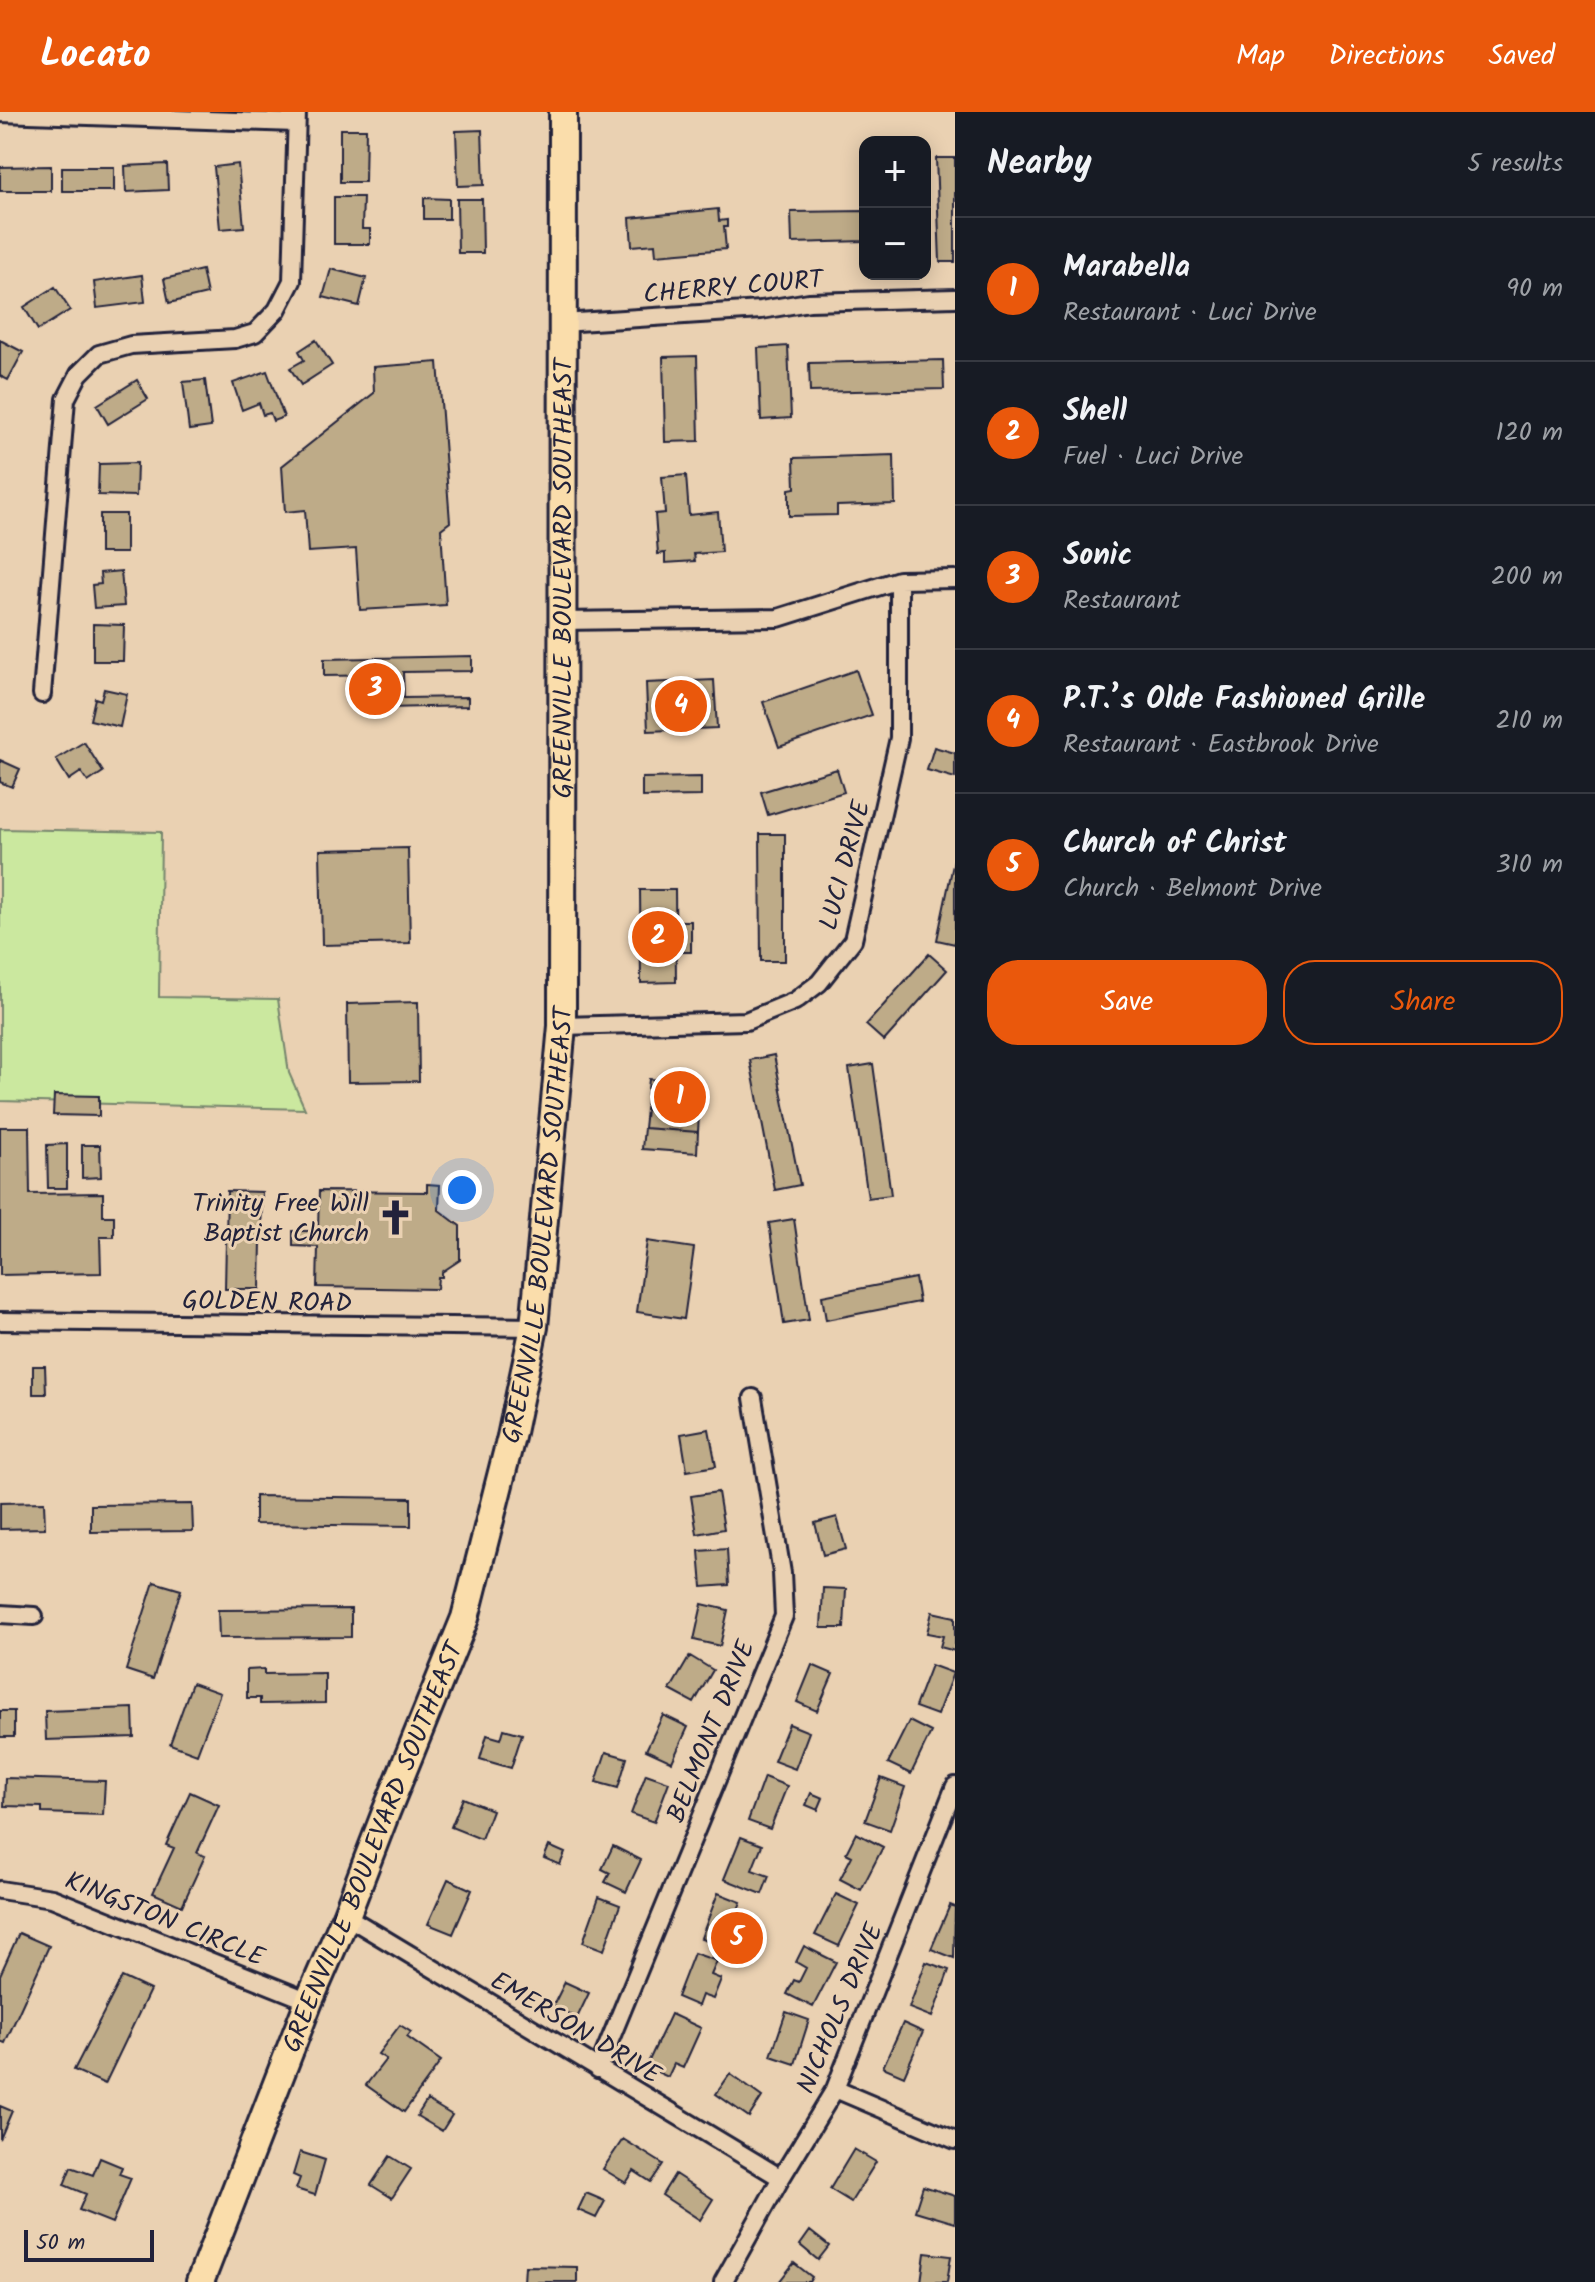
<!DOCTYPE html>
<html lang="en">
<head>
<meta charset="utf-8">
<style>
  :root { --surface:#171b24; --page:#20242c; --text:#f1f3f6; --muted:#9ea1a6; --line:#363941; --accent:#ea580c }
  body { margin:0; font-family:Kalam,sans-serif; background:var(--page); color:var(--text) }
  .controls { position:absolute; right:24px; top:24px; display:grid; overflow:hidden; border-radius:16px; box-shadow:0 4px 20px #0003 }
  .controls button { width:72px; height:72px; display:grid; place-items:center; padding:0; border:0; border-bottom:2px solid var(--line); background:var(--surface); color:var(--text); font:40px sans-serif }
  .scale { position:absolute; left:24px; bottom:20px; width:130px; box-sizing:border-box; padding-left:8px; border:4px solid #22223b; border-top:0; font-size:22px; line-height:28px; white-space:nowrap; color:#22223b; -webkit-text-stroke:6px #ead1b2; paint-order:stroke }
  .you { position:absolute; left:462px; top:1078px; width:28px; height:28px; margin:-20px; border:6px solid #fff; border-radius:50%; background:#1a73e8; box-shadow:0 0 0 12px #1a73e833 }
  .badge { display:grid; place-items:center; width:52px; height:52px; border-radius:50%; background:var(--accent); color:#fff; font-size:26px; font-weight:700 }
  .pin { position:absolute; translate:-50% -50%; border:4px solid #fff; box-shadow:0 2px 8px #0006 }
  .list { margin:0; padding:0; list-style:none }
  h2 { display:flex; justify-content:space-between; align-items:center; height:104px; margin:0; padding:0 32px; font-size:34px }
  h2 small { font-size:26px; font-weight:400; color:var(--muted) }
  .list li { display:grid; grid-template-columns:52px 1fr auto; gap:24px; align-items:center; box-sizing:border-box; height:144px; padding:0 32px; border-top:2px solid var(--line) }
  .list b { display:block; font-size:30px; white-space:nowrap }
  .list p { margin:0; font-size:26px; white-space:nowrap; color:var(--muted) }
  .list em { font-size:26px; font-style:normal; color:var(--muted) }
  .actions { display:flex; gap:16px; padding:24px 32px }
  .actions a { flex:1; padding:18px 0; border:2px solid var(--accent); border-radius:32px; text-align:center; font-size:28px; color:var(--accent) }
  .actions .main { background:var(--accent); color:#fff }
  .map { position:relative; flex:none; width:955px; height:2170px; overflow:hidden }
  header { display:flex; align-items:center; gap:48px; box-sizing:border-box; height:112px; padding:0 40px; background:var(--accent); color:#fff }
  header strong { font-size:38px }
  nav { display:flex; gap:44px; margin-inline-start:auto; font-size:28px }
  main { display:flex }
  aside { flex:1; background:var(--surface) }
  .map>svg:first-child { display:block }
  .green { fill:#cbe89f; stroke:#76856d; stroke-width:2 }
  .building { fill:#beab88; stroke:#22223b; stroke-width:2 }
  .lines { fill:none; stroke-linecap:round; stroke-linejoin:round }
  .minor-casing { stroke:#22223b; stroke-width:22 }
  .trunk-casing { stroke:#22223b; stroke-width:32 }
  .minor { stroke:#ead1b2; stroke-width:16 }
  .trunk { stroke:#faddab; stroke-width:26 }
  .labels { text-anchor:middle; stroke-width:6; stroke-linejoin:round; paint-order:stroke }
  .street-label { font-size:26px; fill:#22223b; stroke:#ead1b2 }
  .poi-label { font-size:26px; fill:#22223b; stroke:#ead1b2; text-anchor:end }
</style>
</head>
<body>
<header>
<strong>Locato</strong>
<nav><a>Map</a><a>Directions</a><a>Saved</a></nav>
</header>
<main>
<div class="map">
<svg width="955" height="2170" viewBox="0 0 955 2170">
  <rect width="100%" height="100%" fill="#ead1b2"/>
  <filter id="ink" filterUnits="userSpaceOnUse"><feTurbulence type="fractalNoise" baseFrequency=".0125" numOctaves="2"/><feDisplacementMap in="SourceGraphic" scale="16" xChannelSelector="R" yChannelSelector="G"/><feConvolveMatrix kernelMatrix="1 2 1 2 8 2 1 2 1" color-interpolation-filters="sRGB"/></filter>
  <g filter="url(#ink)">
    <!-- green -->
    <path class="green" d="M 0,717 L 161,720 L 159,885 L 278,887 L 289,961 L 305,997 L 0,989 Z"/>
    <!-- building -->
    <path class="building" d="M 340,17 L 366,17 L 365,70 L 340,70 Z
      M 482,18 L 484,73 L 458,74 L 456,19 Z
      M 936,46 L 955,46 L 955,150 L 940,150 Z
      M 167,52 L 168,78 L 126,80 L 125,54 Z
      M 238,52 L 244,115 L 220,117 L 214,55 Z
      M 51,54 L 51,79 L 0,79 L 0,55 Z
      M 62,55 L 114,55 L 114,79 L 62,79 Z
      M 334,85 L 363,85 L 362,117 L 370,117 L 370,132 L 334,132 Z
      M 424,86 L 449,87 L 449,107 L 424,107 Z
      M 457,87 L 482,87 L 483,141 L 458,141 Z
      M 718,97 L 719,109 L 727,108 L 727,115 L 724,115 L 726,137 L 656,143 L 655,132 L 632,134 L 630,106 Z
      M 865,99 L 865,129 L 792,131 L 791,100 Z
      M 331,157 L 366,166 L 359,194 L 323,185 Z
      M 202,158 L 207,182 L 169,191 L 164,167 Z
      M 142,163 L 145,190 L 97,196 L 94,170 Z
      M 55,175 L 70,198 L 38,218 L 24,195 Z
      M 0,228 L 23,240 L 8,268 L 0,264 Z
      M 316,228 L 332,253 L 301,273 L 290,256 L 304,248 L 299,239 Z
      M 788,234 L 791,306 L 761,308 L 758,236 Z
      M 697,244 L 699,329 L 665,330 L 663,245 Z
      M 943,248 L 944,277 L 810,280 L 809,251 Z
      M 438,250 L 450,410 L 441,417 L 446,493 L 360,498 L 356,437 L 308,440 L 305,398 L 285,400 L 282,354 L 374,281 L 373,255 Z
      M 267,259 L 284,305 L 273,309 L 270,301 L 263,303 L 259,291 L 242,298 L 233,271 Z
      M 137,268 L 148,287 L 108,312 L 97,293 Z
      M 205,268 L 211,315 L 189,318 L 183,270 Z
      M 894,343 L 895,392 L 837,394 L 837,403 L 789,404 L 789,377 L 795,376 L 794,346 Z
      M 137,351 L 136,384 L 98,383 L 99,352 Z
      M 686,363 L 689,403 L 718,400 L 721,440 L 694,442 L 695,449 L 665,451 L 665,441 L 658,442 L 655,402 L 665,401 L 662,365 Z
      M 100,402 L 126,402 L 126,441 L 100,441 Z
      M 121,459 L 124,494 L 94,496 L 92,473 L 101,472 L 100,461 Z
      M 93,512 L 124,513 L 123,549 L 93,549 Z
      M 472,544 L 472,559 L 403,560 L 404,586 L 468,585 L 468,594 L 386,596 L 386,589 L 346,590 L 346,570 L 385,569 L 385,563 L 324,564 L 324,547 Z
      M 856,558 L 872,603 L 779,635 L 763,590 Z
      M 714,568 L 717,616 L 648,619 L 646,571 Z
      M 104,577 L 127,582 L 120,615 L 90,608 L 95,586 L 101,588 Z
      M 84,630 L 103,660 L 88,670 L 81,660 L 69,668 L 56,647 Z
      M 934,635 L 955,641 L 955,666 L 927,658 Z
      M 0,648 L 20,657 L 12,675 L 0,670 Z
      M 837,657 L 844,680 L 768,703 L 761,680 Z
      M 701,665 L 701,684 L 642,685 L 642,666 Z
      M 760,722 L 785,722 L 785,849 L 761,849 Z
      M 408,736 L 410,831 L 322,833 L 320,738 Z
      M 955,743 L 955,832 L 937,828 Z
      M 640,778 L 675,778 L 676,870 L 641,871 Z
      M 641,809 L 691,809 L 691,840 L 641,840 Z
      M 929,842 L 947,858 L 884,929 L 866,913 Z
      M 418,890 L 419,969 L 348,970 L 347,892 Z
      M 774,943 L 800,1073 L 775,1078 L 750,948 Z
      M 873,952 L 891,1083 L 868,1086 L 849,956 Z
      M 649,967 L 702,972 L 699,1002 L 646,997 Z
      M 54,983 L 99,984 L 99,1004 L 53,1003 Z
      M 646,997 L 699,1002 L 698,1020 L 644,1016 Z
      M 0,1015 L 29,1015 L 30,1082 L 103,1081 L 103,1104 L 114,1104 L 114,1125 L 100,1125 L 101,1161 L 0,1163 Z
      M 644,1016 L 698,1020 L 697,1041 L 642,1037 Z
      M 67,1032 L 67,1076 L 48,1076 L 47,1033 Z
      M 82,1033 L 100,1033 L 101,1065 L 82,1066 Z
      M 427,1072 L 440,1073 L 439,1098 L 460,1114 L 460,1148 L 442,1160 L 442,1165 L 438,1165 L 437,1177 L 317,1175 L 318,1135 L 293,1134 L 293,1119 L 318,1119 L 319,1079 L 427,1080 Z
      M 227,1079 L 262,1080 L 260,1177 L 225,1177 Z
      M 794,1107 L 809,1208 L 784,1212 L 769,1111 Z
      M 647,1129 L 694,1136 L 684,1207 L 637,1200 Z
      M 915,1166 L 919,1190 L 826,1208 L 822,1184 Z
      M 33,1254 L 45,1254 L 46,1282 L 33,1282 Z
      M 709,1317 L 716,1354 L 687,1359 L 681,1322 Z
      M 718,1380 L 724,1417 L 697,1422 L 691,1384 Z
      M 255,1384 L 411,1386 L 411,1414 L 255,1412 Z
      M 44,1390 L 45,1416 L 0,1417 L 0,1391 Z
      M 192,1392 L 193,1419 L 91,1420 L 91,1393 Z
      M 837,1405 L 846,1437 L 823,1443 L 815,1411 Z
      M 727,1437 L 729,1473 L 702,1475 L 699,1439 Z
      M 154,1470 L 181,1478 L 153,1567 L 126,1558 Z
      M 823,1476 L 846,1477 L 844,1516 L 821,1516 Z
      M 702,1492 L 728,1498 L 720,1534 L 694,1528 Z
      M 351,1497 L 351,1525 L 219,1526 L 218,1498 Z
      M 932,1500 L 955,1505 L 955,1539 L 940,1535 L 943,1524 L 927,1521 Z
      M 690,1544 L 713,1558 L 694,1591 L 670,1578 Z
      M 812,1553 L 833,1562 L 817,1599 L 797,1590 Z
      M 931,1553 L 953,1561 L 937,1603 L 915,1595 Z
      M 264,1557 L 264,1562 L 325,1561 L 325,1591 L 260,1592 L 260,1586 L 247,1586 L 247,1558 Z
      M 192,1571 L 220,1581 L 197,1642 L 170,1632 Z
      M 133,1596 L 134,1625 L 46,1628 L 45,1599 Z
      M 0,1599 L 14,1599 L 14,1625 L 0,1625 Z
      M 663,1603 L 688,1615 L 672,1650 L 646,1638 Z
      M 909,1609 L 931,1620 L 911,1662 L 888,1651 Z
      M 789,1612 L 809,1620 L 795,1657 L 774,1649 Z
      M 504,1617 L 522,1622 L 511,1656 L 480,1647 L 487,1623 L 501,1627 Z
      M 606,1640 L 627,1646 L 618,1676 L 596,1670 Z
      M 646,1662 L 669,1670 L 654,1710 L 631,1702 Z
      M 764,1665 L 787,1674 L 770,1717 L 748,1709 Z
      M 5,1666 L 105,1669 L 103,1703 L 42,1701 L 42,1695 L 4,1694 Z
      M 881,1666 L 905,1675 L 890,1718 L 865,1709 Z
      M 190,1680 L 219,1693 L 197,1741 L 205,1744 L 182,1794 L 153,1781 L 174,1736 L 166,1733 Z
      M 811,1681 L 823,1686 L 818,1698 L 806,1693 Z
      M 463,1686 L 492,1698 L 481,1727 L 451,1715 Z
      M 856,1721 L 883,1735 L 861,1778 L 840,1767 L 852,1744 L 846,1741 Z
      M 741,1725 L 762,1733 L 752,1758 L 769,1764 L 762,1782 L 724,1767 Z
      M 549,1734 L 565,1741 L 560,1753 L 544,1746 Z
      M 613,1734 L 641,1748 L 626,1780 L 605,1770 L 610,1761 L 602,1757 Z
      M 448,1767 L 472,1778 L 453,1822 L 428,1812 Z
      M 718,1781 L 741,1790 L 724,1834 L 701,1826 Z
      M 836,1782 L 859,1793 L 839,1834 L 815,1823 Z
      M 599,1785 L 620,1793 L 604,1838 L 583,1830 Z
      M 950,1793 L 955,1795 L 954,1846 L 931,1837 Z
      M 19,1821 L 49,1834 L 5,1931 L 0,1929 L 0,1863 Z
      M 804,1834 L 836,1850 L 813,1895 L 787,1882 L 794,1868 L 799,1870 L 806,1856 L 796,1850 Z
      M 694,1841 L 717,1849 L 711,1863 L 721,1867 L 713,1887 L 702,1883 L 698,1894 L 677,1885 Z
      M 926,1850 L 949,1858 L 932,1905 L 909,1896 Z
      M 122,1865 L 150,1878 L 105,1972 L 74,1958 Z
      M 565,1870 L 589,1881 L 577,1906 L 553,1894 Z
      M 786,1900 L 809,1908 L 795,1952 L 771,1944 Z
      M 671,1902 L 701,1916 L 683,1956 L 674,1952 L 668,1965 L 646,1955 Z
      M 903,1911 L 923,1920 L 904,1964 L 883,1955 Z
      M 400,1913 L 411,1920 L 407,1925 L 441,1949 L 404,2000 L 366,1973 L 386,1947 L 378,1942 Z
      M 730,1962 L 762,1985 L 749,2005 L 716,1982 Z
      M 427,1988 L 452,2003 L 442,2019 L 417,2004 Z
      M 0,1994 L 12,1999 L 0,2027 Z
      M 623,2027 L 663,2052 L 651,2070 L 634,2059 L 626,2071 L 603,2057 Z
      M 854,2037 L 876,2050 L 851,2090 L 830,2077 Z
      M 300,2040 L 325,2048 L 315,2083 L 296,2077 L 300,2066 L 293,2063 Z
      M 390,2044 L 411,2057 L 392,2086 L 371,2073 Z
      M 100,2046 L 122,2055 L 119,2062 L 131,2066 L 112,2111 L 79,2098 L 86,2082 L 64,2073 L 71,2055 L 93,2063 Z
      M 675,2062 L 713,2087 L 700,2108 L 662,2083 Z
      M 923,2074 L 955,2084 L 955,2111 L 915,2099 Z
      M 586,2081 L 605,2089 L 596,2106 L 578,2098 Z
      M 810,2119 L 829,2134 L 818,2148 L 800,2133 Z
      M 925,2141 L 951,2144 L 947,2170 L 921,2170 Z
      M 794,2151 L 812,2165 L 809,2170 L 779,2170 Z
      M 525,2154 L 577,2155 L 577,2170 L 524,2170 Z"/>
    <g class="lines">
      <defs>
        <path id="minor" d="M 0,1 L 296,11
          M 562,211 L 761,198 L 809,190 L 955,186
          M 562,509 L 778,506 L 899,468 L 955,467
          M 42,582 L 66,287 L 79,262 L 99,242 L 131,233 L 235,227 L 255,221 L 277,198 L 292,169 L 297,0
          M 562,914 L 746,909 L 795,889 L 819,871 L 853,828 L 899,626 L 899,468
          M 0,1209 L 534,1215
          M 0,1502 L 34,1504
          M 0,1778 L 52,1786 L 309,1889
          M 346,1804 L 781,2066
          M 598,1957 L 784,1504 L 782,1461 L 753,1286
          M 835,1977 L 955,2028
          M 723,2170 L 781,2066 L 835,1977 L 955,1674"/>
        <g id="trunk">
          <path id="s1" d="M 200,2170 L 309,1889 L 346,1804 L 386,1700 L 465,1506 L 511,1325 L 534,1215 L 562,914 L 563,0"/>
        </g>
      </defs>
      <!-- minor casing -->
      <use href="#minor" class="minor-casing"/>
      <!-- trunk casing -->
      <use href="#trunk" class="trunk-casing"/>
      <!-- minor -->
      <use href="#minor" class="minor"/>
      <!-- trunk -->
      <use href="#trunk" class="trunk"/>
    </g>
  </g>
  <!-- icons -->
  <defs>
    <symbol id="church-bare" viewBox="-9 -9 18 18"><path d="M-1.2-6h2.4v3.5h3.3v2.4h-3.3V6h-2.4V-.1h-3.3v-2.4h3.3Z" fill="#22223b" stroke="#ead1b2" stroke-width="2.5" paint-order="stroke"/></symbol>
  </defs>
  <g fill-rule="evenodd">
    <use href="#church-bare" x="370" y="1080" width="51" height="51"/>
  </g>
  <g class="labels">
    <!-- street labels -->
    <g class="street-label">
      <text transform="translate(733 174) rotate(-5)" y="9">CHERRY COURT</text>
      <text dy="9" stroke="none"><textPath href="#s1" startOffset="1764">GREENVILLE BOULEVARD SOUTHEAST</textPath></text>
      <text transform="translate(844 753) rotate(-75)" y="9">LUCI DRIVE</text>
      <text dy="9" stroke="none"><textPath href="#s1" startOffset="1116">GREENVILLE BOULEVARD SOUTHEAST</textPath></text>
      <text transform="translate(267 1189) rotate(1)" y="9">GOLDEN ROAD</text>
      <text transform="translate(710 1619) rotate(-68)" y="9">BELMONT DRIVE</text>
      <text dy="9" stroke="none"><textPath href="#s1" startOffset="468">GREENVILLE BOULEVARD SOUTHEAST</textPath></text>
      <text transform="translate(165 1806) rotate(22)" y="9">KINGSTON CIRCLE</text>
      <text transform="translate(839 1896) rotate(-67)" y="9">NICHOLS DRIVE</text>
      <text transform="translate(576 1915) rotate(31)" y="9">EMERSON DRIVE</text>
    </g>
    <!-- poi labels -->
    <g class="poi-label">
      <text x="369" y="1099">Trinity Free Will<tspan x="369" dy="30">Baptist Church</tspan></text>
    </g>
  </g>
</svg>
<div class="controls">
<button>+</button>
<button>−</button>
</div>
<div class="scale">50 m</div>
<div class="you"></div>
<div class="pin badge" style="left:680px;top:985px">1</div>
<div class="pin badge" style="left:658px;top:825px">2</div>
<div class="pin badge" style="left:375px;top:577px">3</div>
<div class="pin badge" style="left:681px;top:594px">4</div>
<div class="pin badge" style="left:737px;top:1826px">5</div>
</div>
<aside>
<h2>Nearby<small>5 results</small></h2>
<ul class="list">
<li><span class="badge">1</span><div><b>Marabella</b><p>Restaurant · Luci Drive</p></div><em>90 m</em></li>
<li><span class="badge">2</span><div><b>Shell</b><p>Fuel · Luci Drive</p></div><em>120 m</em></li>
<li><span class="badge">3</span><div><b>Sonic</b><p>Restaurant</p></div><em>200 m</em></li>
<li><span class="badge">4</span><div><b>P.T.’s Olde Fashioned Grille</b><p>Restaurant · Eastbrook Drive</p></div><em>210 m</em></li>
<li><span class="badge">5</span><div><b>Church of Christ</b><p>Church · Belmont Drive</p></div><em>310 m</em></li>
</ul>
<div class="actions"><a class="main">Save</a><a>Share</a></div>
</aside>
</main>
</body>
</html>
